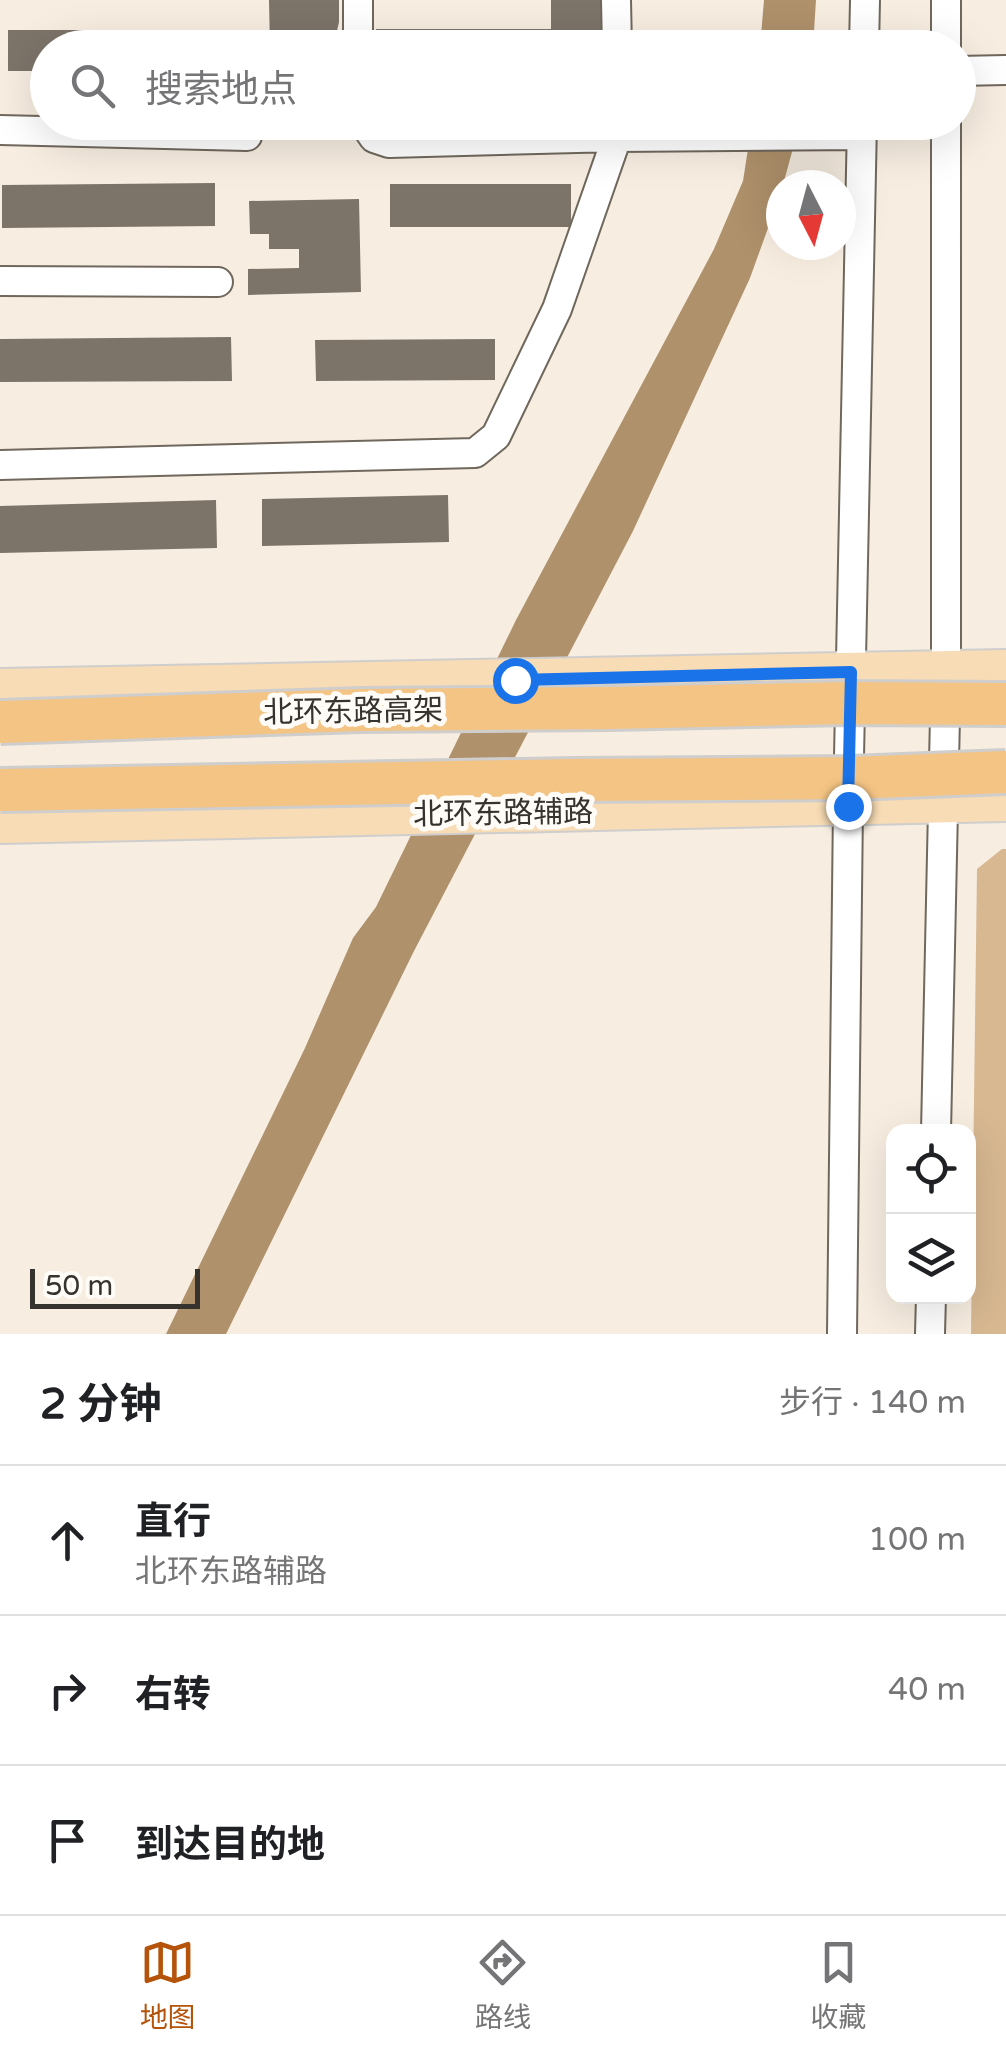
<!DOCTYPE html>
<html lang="zh">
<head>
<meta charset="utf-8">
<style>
  :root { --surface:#fff; --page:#f6f6f6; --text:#202124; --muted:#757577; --line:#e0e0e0; --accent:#b45309 }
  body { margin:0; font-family:"Varela Round","Noto Sans SC",sans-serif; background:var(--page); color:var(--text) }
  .controls { position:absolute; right:30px; bottom:30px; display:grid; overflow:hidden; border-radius:20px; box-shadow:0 10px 40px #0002 }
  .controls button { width:90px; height:90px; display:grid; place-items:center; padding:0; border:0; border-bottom:2px solid var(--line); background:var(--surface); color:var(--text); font:50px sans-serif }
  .compass { position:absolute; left:766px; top:170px; width:90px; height:90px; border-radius:50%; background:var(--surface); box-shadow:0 10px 40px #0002; rotate:174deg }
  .scale { position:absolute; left:30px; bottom:25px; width:170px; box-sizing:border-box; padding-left:10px; border:5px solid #36322d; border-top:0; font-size:28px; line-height:35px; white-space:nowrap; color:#36322d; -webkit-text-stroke:8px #fffbf6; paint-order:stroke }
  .stop { position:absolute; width:30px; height:30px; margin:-22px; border:8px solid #1a73e8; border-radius:50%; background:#fff }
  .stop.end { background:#1a73e8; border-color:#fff; box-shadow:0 2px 10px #0008 }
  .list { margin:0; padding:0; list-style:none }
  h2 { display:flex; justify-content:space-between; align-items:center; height:130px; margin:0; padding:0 40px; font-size:42px }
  h2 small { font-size:32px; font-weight:400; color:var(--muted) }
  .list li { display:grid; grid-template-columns:65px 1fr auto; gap:30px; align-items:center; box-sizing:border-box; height:150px; padding:0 40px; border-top:2px solid var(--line) }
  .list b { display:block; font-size:38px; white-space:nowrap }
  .list p { margin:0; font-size:32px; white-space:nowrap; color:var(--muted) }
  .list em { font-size:32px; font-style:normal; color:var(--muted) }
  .icon { flex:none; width:55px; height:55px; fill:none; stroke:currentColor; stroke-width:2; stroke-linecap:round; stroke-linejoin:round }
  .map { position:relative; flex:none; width:1006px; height:1334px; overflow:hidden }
  .search { position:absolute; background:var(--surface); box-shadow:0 10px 40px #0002; left:30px; right:30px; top:30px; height:110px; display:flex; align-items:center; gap:25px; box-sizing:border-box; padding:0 35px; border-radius:55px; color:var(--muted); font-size:38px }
  .sheet { height:580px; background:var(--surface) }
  nav { display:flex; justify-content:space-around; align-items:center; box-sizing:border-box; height:140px; border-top:2px solid var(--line); background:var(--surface); font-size:28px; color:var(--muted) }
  nav a { display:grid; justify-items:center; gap:5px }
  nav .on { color:var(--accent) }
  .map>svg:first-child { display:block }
  .green { fill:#d7b891 }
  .water { fill:#af916b }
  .building { fill:#7c7469 }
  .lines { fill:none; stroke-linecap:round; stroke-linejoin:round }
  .minor-casing { stroke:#70685d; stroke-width:32 }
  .major-casing { stroke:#cfcecd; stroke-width:42 }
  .minor { stroke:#fff; stroke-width:28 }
  .major { stroke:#f8dcb5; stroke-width:38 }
  .highway-bridge-casing { stroke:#cfcecd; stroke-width:48; stroke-linecap:butt }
  .highway-bridge { stroke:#f4c484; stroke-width:42 }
  .route { stroke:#1a73e8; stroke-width:12 }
  .labels { text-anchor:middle; stroke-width:10; stroke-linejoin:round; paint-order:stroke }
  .street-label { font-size:30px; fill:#36322d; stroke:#fffbf6 }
</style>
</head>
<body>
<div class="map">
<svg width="1006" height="1334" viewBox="0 0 1006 1334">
  <rect width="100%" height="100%" fill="#f7ede1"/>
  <!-- green -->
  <path class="green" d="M 1002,849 L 1006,849 L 1006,1334 L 971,1334 L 977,869 Z"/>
  <!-- water -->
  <path class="water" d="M 764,0 L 816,0 L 813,47 L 760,47 Z
    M 752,123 L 800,123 L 781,192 L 750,278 L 633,531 L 414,951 L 226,1334 L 166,1334 L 305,1048 L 353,938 L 376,907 L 516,620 L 714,249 L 743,181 Z"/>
  <!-- building -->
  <path class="building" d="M 269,0 L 339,0 L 339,22 L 333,48 L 270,48 Z
    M 551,0 L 605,0 L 605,48 L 376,48 L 376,29 L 551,29 Z
    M 8,30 L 220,30 L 220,48 L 48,48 L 48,71 L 8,71 Z
    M 215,183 L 215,226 L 2,228 L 2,185 Z
    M 390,184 L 571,184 L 571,227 L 390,227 Z
    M 359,199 L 361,292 L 248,295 L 248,269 L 299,268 L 299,249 L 269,249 L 269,234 L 250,234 L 249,201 Z
    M 231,337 L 232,381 L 0,382 L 0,339 Z
    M 495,339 L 495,380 L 316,381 L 315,340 Z
    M 448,495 L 449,542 L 262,546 L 262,499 Z
    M 216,500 L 217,548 L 0,553 L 0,506 Z"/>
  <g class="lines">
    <defs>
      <path id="minor" d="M 358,0 L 358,48
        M 616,0 L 617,48
        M 946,0 L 946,48
        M 864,48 L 865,0
        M 958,71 L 1006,70
        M 617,122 L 617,137 L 862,135
        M 0,130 L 247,136
        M 0,281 L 218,282
        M 0,465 L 475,453 L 496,436 L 557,309 L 617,137 L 389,143 L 374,138 L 363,122
        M 936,1132 L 946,670 L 946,122
        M 842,1334 L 848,806 L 862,122
        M 930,1334 L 931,1296"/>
      <path id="major" d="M 0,688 L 1006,669
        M 0,824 L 1006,802"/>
    </defs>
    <!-- minor casing -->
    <use href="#minor" class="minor-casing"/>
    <!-- major casing -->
    <use href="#major" class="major-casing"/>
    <!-- minor -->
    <use href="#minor" class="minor"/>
    <!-- major -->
    <use href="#major" class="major"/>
    <defs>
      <path id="highway-bridge" d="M 0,722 L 361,710 L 610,708 L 848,703 L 1006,704
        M 0,790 L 573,780 L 851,778 L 1006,772"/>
    </defs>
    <!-- highway-bridge casing -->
    <use href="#highway-bridge" class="highway-bridge-casing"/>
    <!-- highway-bridge -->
    <use href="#highway-bridge" class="highway-bridge"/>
  </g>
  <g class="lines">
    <!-- route -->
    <path class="route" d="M 515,680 L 851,672 L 848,806"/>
  </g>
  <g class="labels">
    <!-- street labels -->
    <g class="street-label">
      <text transform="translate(353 711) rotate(-1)" y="10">北环东路高架</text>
      <text transform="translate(503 813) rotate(-1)" y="10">北环东路辅路</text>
    </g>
  </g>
</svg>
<div class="controls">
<button><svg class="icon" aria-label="locate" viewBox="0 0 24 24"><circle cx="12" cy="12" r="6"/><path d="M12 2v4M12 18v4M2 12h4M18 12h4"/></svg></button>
<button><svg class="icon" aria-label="layers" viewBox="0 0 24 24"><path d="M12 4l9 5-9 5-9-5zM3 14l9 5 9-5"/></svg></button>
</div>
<svg class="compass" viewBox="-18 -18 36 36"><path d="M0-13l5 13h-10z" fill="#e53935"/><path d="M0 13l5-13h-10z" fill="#757577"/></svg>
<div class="scale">50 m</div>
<div class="stop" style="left:515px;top:680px"></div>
<div class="stop end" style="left:848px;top:806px"></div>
<div class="search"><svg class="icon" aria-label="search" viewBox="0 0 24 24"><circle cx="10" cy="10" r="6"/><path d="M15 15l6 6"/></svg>搜索地点</div>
</div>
<section class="sheet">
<h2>2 分钟<small>步行 · 140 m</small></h2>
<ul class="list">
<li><svg class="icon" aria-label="ahead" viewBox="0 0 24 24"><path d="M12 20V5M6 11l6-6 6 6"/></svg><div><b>直行</b><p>北环东路辅路</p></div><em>100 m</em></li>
<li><svg class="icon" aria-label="right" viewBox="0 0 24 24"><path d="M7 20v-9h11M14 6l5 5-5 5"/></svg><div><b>右转</b></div><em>40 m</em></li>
<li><svg class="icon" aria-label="arrive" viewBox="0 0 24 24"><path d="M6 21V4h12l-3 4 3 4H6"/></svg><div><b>到达目的地</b></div></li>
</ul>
</section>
<nav>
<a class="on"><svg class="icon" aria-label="map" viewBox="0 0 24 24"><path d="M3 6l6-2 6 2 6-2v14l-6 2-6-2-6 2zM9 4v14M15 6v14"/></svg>地图</a>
<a><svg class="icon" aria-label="directions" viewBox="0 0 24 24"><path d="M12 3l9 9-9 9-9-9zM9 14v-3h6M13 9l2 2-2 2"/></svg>路线</a>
<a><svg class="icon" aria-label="saved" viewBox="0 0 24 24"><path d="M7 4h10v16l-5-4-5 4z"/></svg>收藏</a>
</nav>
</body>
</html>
